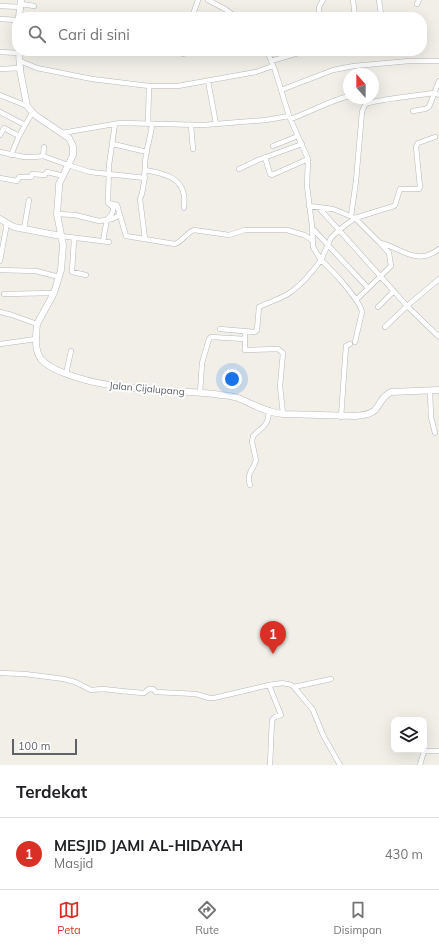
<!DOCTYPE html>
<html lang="id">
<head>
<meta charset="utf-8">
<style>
  :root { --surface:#fff; --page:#f2f2f2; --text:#202124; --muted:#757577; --line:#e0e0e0; --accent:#d93025 }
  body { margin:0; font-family:Mulish,sans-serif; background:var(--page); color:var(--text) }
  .controls { position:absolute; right:12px; bottom:12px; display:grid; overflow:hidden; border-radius:8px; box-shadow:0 4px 16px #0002 }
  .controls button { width:36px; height:36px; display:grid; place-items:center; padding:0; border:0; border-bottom:1px solid var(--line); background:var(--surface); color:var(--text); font:20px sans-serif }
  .compass { position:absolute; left:343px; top:68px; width:36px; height:36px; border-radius:50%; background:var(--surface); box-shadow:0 4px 16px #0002; rotate:339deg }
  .scale { position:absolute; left:12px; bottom:10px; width:65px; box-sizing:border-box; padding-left:4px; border:2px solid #5f6368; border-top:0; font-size:11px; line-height:14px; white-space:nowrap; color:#5f6368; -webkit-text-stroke:3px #fff; paint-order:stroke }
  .you { position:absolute; left:232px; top:379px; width:14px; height:14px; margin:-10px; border:3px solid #fff; border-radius:50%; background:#1a73e8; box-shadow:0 0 0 6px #1a73e833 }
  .badge { display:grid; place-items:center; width:26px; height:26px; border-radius:50%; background:var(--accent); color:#fff; font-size:13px; font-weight:700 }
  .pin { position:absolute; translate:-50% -33px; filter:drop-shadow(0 1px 2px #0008) }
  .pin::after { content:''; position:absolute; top:21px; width:14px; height:12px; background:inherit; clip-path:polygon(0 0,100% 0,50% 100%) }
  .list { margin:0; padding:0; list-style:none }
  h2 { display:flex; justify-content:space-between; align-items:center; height:52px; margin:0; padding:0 16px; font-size:17px }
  h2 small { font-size:13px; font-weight:400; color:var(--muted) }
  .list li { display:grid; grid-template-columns:26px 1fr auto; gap:12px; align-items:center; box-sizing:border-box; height:72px; padding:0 16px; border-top:1px solid var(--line) }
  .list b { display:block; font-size:15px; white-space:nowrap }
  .list p { margin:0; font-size:13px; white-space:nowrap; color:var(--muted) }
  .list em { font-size:13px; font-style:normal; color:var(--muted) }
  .icon { flex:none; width:22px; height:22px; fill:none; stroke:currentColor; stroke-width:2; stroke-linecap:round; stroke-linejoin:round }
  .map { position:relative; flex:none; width:439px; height:765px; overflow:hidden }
  .search { position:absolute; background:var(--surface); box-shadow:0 4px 16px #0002; left:12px; right:12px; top:12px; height:44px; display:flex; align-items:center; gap:10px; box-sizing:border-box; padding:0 14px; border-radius:16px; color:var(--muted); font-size:15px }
  .sheet { height:124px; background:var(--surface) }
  nav { display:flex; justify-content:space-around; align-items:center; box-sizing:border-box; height:56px; border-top:1px solid var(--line); background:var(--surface); font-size:11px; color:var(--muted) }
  nav a { display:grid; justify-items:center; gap:2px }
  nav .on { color:var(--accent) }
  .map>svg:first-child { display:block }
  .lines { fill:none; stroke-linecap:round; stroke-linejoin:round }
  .street-casing { stroke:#b5b8bc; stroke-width:5.5 }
  .secondary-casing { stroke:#b6babf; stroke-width:7 }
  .street { stroke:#fff; stroke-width:4.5 }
  .secondary { stroke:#fff; stroke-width:6 }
  .labels { text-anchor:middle; stroke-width:4; stroke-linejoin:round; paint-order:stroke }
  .street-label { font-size:10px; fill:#5f6368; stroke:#fff }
</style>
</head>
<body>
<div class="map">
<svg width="439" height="765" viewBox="0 0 439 765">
  <rect width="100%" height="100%" fill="#f1efe8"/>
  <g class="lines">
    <defs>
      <path id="street" d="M 208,0 L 225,9 L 236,17
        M 353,0 L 355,17
        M 379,0 L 381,14
        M 21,4 L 34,6
        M 417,4 L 419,0
        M 0,6 L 21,7
        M 192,17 L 198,0
        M 319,17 L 319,7 L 323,0
        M 0,19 L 17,20
        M 0,52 L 19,53
        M 183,54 L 183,51
        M 20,61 L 37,68 L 92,79 L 149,86 L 178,86 L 256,72 L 273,66
        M 271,61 L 305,51
        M 0,69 L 21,68
        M 208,81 L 216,124
        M 281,90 L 333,70 L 354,66 L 409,61 L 439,61
        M 0,95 L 27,106
        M 413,111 L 425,109 L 429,107 L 439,81
        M 0,112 L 25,125
        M 291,119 C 310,112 329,101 349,96
        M 148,124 L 149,86
        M 191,126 L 193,149
        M 62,133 L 120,123 L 203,125 L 266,120 L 289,116
        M 0,135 L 4,128 L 19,136 L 32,113
        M 435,137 L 418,143 L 416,147 L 420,187 L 419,189 L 400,189 L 395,205 L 394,206 L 355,218 L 339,230 L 407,306 L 439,337
        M 113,144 L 147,152
        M 273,146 L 298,136
        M 0,152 L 24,157 L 34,157 L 43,156 L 68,165
        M 11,155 L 19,136
        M 43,156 L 44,147
        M 265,157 L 270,174 L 272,175 L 308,159
        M 68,165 L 90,172 L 145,178
        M 239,169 L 258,160 L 302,144
        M 145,170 C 160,173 181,176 184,195 C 185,199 184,204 184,208
        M 0,178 L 17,181 L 19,177 L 31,177 L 32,174 L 45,175 L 47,172 L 64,176
        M 108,203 L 117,205 L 126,236 L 175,244 C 183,241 186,233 194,230 L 229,235 L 245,230 L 287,230 L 304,235 L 312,240
        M 309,206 L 333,209 L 355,218 L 380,243 C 394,245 409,259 425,256 C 430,255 435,252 439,249
        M 318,207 L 339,230 L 331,238 L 321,260 C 331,269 360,300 362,312 L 355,342
        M 57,214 L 75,215 L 99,221 L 112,219 L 120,215
        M 351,216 L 356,181 L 362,112 C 363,109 364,106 366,104 C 373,100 422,95 434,93 L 439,95
        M 24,229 L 29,200
        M 313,229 L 368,288
        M 61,236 L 109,242
        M 74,239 L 72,272 L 86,275
        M 145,239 L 140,199 C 145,189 144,176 145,165 C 145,151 151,138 152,124
        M 103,241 L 107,219 C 111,216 114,212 113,207 L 108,203 L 109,165 L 115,124
        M 0,261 L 7,223
        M 0,270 L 36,271 L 59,277
        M 4,294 L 54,293
        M 356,300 L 391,266 L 389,253 L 380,243
        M 378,307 L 394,291
        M 0,312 L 12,315 L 37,324
        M 385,327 L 407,306 L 439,279
        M 220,329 L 255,332 L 257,330 L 259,307 C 269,302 281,299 291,292 C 302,284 313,271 321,260 L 313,247 L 312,226 L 307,186 L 308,159 L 289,116 L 275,70 L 267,51
        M 245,331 L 245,350 L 278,349 L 283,353 L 280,386 L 283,414
        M 0,344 L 36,339
        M 66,374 L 71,351
        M 430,391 L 431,417 L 435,433
        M 200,393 L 202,363 L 209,339 L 211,337 L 245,339
        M 341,417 L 346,346 L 350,344
        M 250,485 C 246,473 253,471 256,460 L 252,442 L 253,436 C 264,425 268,427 269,410
        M 0,673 L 25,674 L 64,679 L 75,682 L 91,690 L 103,689 L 131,692 L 144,693 L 149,689 L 153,689 L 156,692 L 196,694 L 209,698 L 214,698 L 269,685 L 281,715 L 275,717 L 272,720 L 270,765
        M 269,685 C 277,684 288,681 294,687 L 313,710 L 323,735 L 340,765
        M 294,687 L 331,679
        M 420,765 L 424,751 L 439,751"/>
      <path id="secondary" d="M 19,17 L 21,0
        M 19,51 L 20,70 L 27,106 L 35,115 L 69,138 L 73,146 L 73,155 L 59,184 L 59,188 L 57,214 L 63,245 L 61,270 L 54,293 L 37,324 C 36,335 34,350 41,359 C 47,366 56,370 64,373 C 104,389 148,389 190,392 C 200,393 210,393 220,395 C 226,395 232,396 238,398 C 253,404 267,413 283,414 L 356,416 C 363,415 370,415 375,410 C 381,403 382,396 391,392 L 439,390
        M 0,219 L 14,227 L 61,236"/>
    </defs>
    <!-- street casing -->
    <use href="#street" class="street-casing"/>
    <!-- secondary casing -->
    <use href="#secondary" class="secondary-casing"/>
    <!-- street -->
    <use href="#street" class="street"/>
    <!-- secondary -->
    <use href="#secondary" class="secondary"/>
  </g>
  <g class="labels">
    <!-- street labels -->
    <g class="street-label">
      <text transform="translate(147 388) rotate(5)" y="4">Jalan Cijalupang</text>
    </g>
  </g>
</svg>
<div class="controls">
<button><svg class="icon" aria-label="layers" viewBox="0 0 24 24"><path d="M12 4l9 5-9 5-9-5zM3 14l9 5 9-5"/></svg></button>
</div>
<svg class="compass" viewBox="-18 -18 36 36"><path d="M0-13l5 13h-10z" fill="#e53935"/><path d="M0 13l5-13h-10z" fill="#757577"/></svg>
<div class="scale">100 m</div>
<div class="you"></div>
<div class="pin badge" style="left:273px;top:654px">1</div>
<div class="search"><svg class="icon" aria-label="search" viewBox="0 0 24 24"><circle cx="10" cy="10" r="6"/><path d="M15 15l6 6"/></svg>Cari di sini</div>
</div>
<section class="sheet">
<h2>Terdekat<small></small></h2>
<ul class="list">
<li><span class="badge">1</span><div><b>MESJID JAMI AL-HIDAYAH</b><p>Masjid</p></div><em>430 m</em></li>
</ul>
</section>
<nav>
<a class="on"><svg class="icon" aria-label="map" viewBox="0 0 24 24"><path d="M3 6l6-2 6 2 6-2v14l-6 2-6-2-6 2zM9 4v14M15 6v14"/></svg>Peta</a>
<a><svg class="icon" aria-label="directions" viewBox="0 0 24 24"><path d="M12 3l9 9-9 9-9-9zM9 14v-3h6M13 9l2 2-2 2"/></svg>Rute</a>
<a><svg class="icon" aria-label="saved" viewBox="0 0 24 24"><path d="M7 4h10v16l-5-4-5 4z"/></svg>Disimpan</a>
</nav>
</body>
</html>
